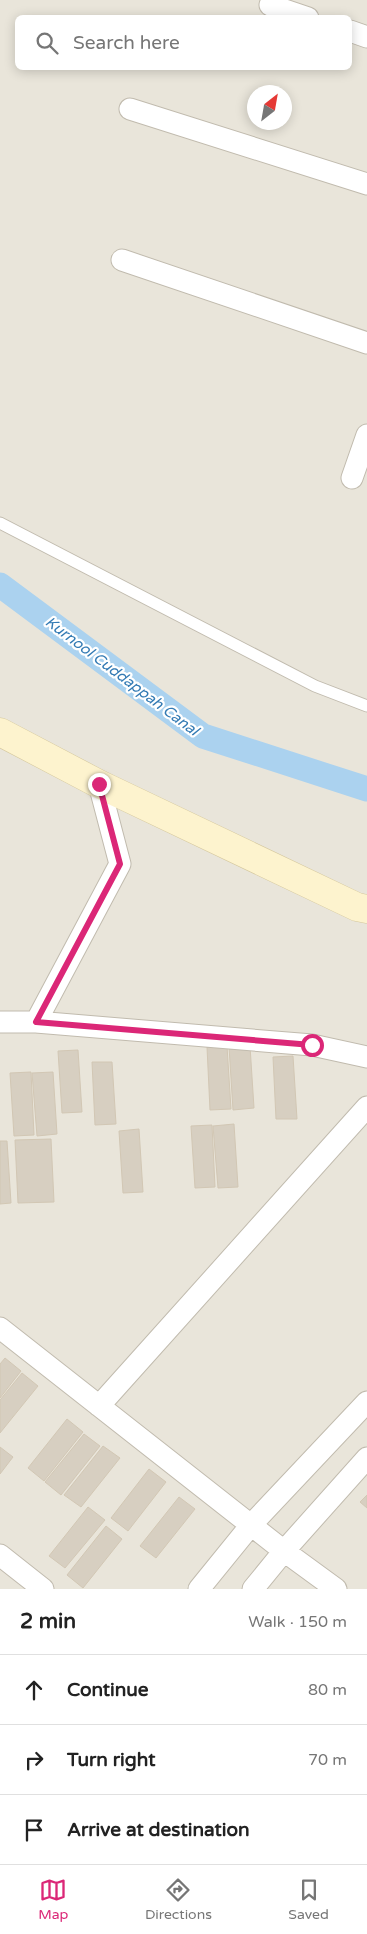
<!DOCTYPE html>
<html lang="en">
<head>
<meta charset="utf-8">
<style>
  :root { --surface:#fff; --page:#f2f2f2; --text:#222; --muted:#767676; --line:#e0e0e0; --accent:#db2777 }
  body { margin:0; font-family:"Varela Round",sans-serif; background:var(--page); color:var(--text) }
  .compass { position:absolute; left:247px; top:85px; width:45px; height:45px; border-radius:50%; background:var(--surface); box-shadow:0 2px 12px #0003; rotate:31deg }
  .stop { position:absolute; width:15px; height:15px; margin:-11px; border:4px solid #db2777; border-radius:50%; background:#fff }
  .stop.end { background:#db2777; border-color:#fff; box-shadow:0 1px 5px #0008 }
  .list { margin:0; padding:0; list-style:none }
  h2 { display:flex; justify-content:space-between; align-items:center; height:65px; margin:0; padding:0 20px; font-size:21px }
  h2 small { font-size:16px; font-weight:400; color:var(--muted) }
  .list li { display:grid; grid-template-columns:32px 1fr auto; gap:15px; align-items:center; box-sizing:border-box; height:70px; padding:0 20px; border-top:1px solid var(--line) }
  .list b { display:block; font-size:19px; white-space:nowrap }
  .list em { font-size:16px; font-style:normal; color:var(--muted) }
  .icon { flex:none; width:28px; height:28px; fill:none; stroke:currentColor; stroke-width:2; stroke-linecap:round; stroke-linejoin:round }
  .map { position:relative; flex:none; width:367px; height:1589px; overflow:hidden }
  .search { position:absolute; background:var(--surface); box-shadow:0 2px 12px #0003; left:15px; right:15px; top:15px; height:55px; display:flex; align-items:center; gap:12px; box-sizing:border-box; padding:0 18px; border-radius:8px; color:var(--muted); font-size:19px }
  .sheet { height:275px; background:var(--surface) }
  nav { display:flex; justify-content:space-around; align-items:center; box-sizing:border-box; height:70px; border-top:1px solid var(--line); background:var(--surface); font-size:14px; color:var(--muted) }
  nav a { display:grid; justify-items:center; gap:2px }
  nav .on { color:var(--accent) }
  .map>svg:first-child { display:block }
  .residential { fill:#e9e5da; fill-rule:evenodd }
  .lines { fill:none; stroke-linecap:round; stroke-linejoin:round }
  .canal { stroke:#abd2ef; stroke-width:25 }
  .building { fill:#d7cfc1; stroke:#d2c7b4 }
  .lane-casing { stroke:#c1bbae; stroke-width:13 }
  .street-casing { stroke:#c1bbae; stroke-width:23 }
  .secondary-casing { stroke:#d4c79c; stroke-width:29 }
  .lane { stroke:#fff; stroke-width:11 }
  .street { stroke:#fff; stroke-width:21 }
  .secondary { stroke:#fdf3ce; stroke-width:28 }
  .route { stroke:#db2777; stroke-width:6 }
  .labels { text-anchor:middle; stroke-width:4.5; stroke-linejoin:round; paint-order:stroke }
  .water-label { font-size:15px; font-style:italic; fill:#347bb4; stroke:#fff }
</style>
</head>
<body>
<div class="map">
<svg width="367" height="1589" viewBox="0 0 367 1589">
  <rect width="100%" height="100%" fill="#f5f3ec"/>
  <!-- residential -->
  <path class="residential" d="M 0,0 L 367,0 L 367,1589 L 0,1589 ZM 18,18 L 350,18 L 350,68 L 18,68 ZM 255,92 L 284,92 L 284,122 L 255,122 Z"/>
  <g class="lines">
    <!-- canal -->
    <path class="canal" d="M 0,585 L 203,736 L 367,789"/>
  </g>
  <!-- building -->
  <path class="building" d="M 227,1046 L 231,1109 L 210,1110 L 207,1047 Z
    M 250,1046 L 254,1108 L 233,1110 L 229,1047 Z
    M 78,1050 L 82,1112 L 62,1113 L 58,1051 Z
    M 293,1056 L 297,1119 L 276,1119 L 273,1057 Z
    M 92,1062 L 112,1062 L 116,1124 L 95,1125 Z
    M 31,1072 L 34,1135 L 14,1136 L 10,1073 Z
    M 53,1072 L 57,1134 L 37,1136 L 32,1073 Z
    M 234,1124 L 238,1187 L 218,1188 L 213,1126 Z
    M 212,1125 L 215,1187 L 195,1188 L 191,1126 Z
    M 139,1129 L 143,1192 L 123,1193 L 119,1131 Z
    M 51,1139 L 54,1202 L 18,1203 L 15,1140 Z
    M 0,1141 L 7,1141 L 11,1203 L 0,1204 Z
    M 5,1358 L 21,1371 L 0,1398 L 0,1364 Z
    M 22,1373 L 38,1386 L 0,1433 L 0,1400 Z
    M 67,1419 L 83,1432 L 44,1481 L 28,1468 Z
    M 84,1434 L 100,1446 L 61,1495 L 45,1482 Z
    M 103,1446 L 120,1458 L 81,1507 L 64,1495 Z
    M 0,1447 L 13,1457 L 0,1474 Z
    M 149,1469 L 166,1482 L 128,1531 L 111,1518 Z
    M 367,1495 L 367,1508 L 360,1502 Z
    M 179,1497 L 195,1509 L 156,1558 L 140,1546 Z
    M 88,1507 L 105,1520 L 65,1568 L 49,1556 Z
    M 106,1526 L 122,1539 L 83,1588 L 67,1575 Z"/>
  <g class="lines">
    <defs>
      <path id="lane" d="M 0,523 L 315,686 L 367,706"/>
      <path id="street" d="M 270,5 L 308,18
        M 350,31 L 367,37
        M 130,109 L 367,184
        M 122,260 L 367,343
        M 352,478 L 367,435
        M 0,1022 L 36,1022 L 312,1045 L 367,1057
        M 36,1022 L 120,864 L 99,784
        M 0,1328 L 284,1551 L 336,1589
        M 99,1406 L 367,1107
        M 0,1555 L 43,1589
        M 199,1589 L 251,1525 L 367,1402
        M 253,1589 L 284,1551 L 367,1458"/>
      <path id="secondary" d="M 0,732 L 99,784 L 357,907 L 367,909"/>
    </defs>
    <!-- lane casing -->
    <use href="#lane" class="lane-casing"/>
    <!-- street casing -->
    <use href="#street" class="street-casing"/>
    <!-- secondary casing -->
    <use href="#secondary" class="secondary-casing"/>
    <!-- lane -->
    <use href="#lane" class="lane"/>
    <!-- street -->
    <use href="#street" class="street"/>
    <!-- secondary -->
    <use href="#secondary" class="secondary"/>
  </g>
  <g class="lines">
    <!-- route -->
    <path class="route" d="M 99,784 L 120,864 L 36,1022 L 312,1045"/>
  </g>
  <g class="labels">
    <!-- water labels -->
    <g class="water-label">
      <text transform="translate(122 676) rotate(37)" y="5">Kurnool Cuddappah Canal</text>
    </g>
  </g>
</svg>
<svg class="compass" viewBox="-18 -18 36 36"><path d="M0-13l5 13h-10z" fill="#e53935"/><path d="M0 13l5-13h-10z" fill="#767676"/></svg>
<div class="stop" style="left:312px;top:1045px"></div>
<div class="stop end" style="left:99px;top:784px"></div>
<div class="search"><svg class="icon" aria-label="search" viewBox="0 0 24 24"><circle cx="10" cy="10" r="6"/><path d="M15 15l6 6"/></svg>Search here</div>
</div>
<section class="sheet">
<h2>2 min<small>Walk · 150 m</small></h2>
<ul class="list">
<li><svg class="icon" aria-label="ahead" viewBox="0 0 24 24"><path d="M12 20V5M6 11l6-6 6 6"/></svg><div><b>Continue</b></div><em>80 m</em></li>
<li><svg class="icon" aria-label="right" viewBox="0 0 24 24"><path d="M7 20v-9h11M14 6l5 5-5 5"/></svg><div><b>Turn right</b></div><em>70 m</em></li>
<li><svg class="icon" aria-label="arrive" viewBox="0 0 24 24"><path d="M6 21V4h12l-3 4 3 4H6"/></svg><div><b>Arrive at destination</b></div></li>
</ul>
</section>
<nav>
<a class="on"><svg class="icon" aria-label="map" viewBox="0 0 24 24"><path d="M3 6l6-2 6 2 6-2v14l-6 2-6-2-6 2zM9 4v14M15 6v14"/></svg>Map</a>
<a><svg class="icon" aria-label="directions" viewBox="0 0 24 24"><path d="M12 3l9 9-9 9-9-9zM9 14v-3h6M13 9l2 2-2 2"/></svg>Directions</a>
<a><svg class="icon" aria-label="saved" viewBox="0 0 24 24"><path d="M7 4h10v16l-5-4-5 4z"/></svg>Saved</a>
</nav>
</body>
</html>
